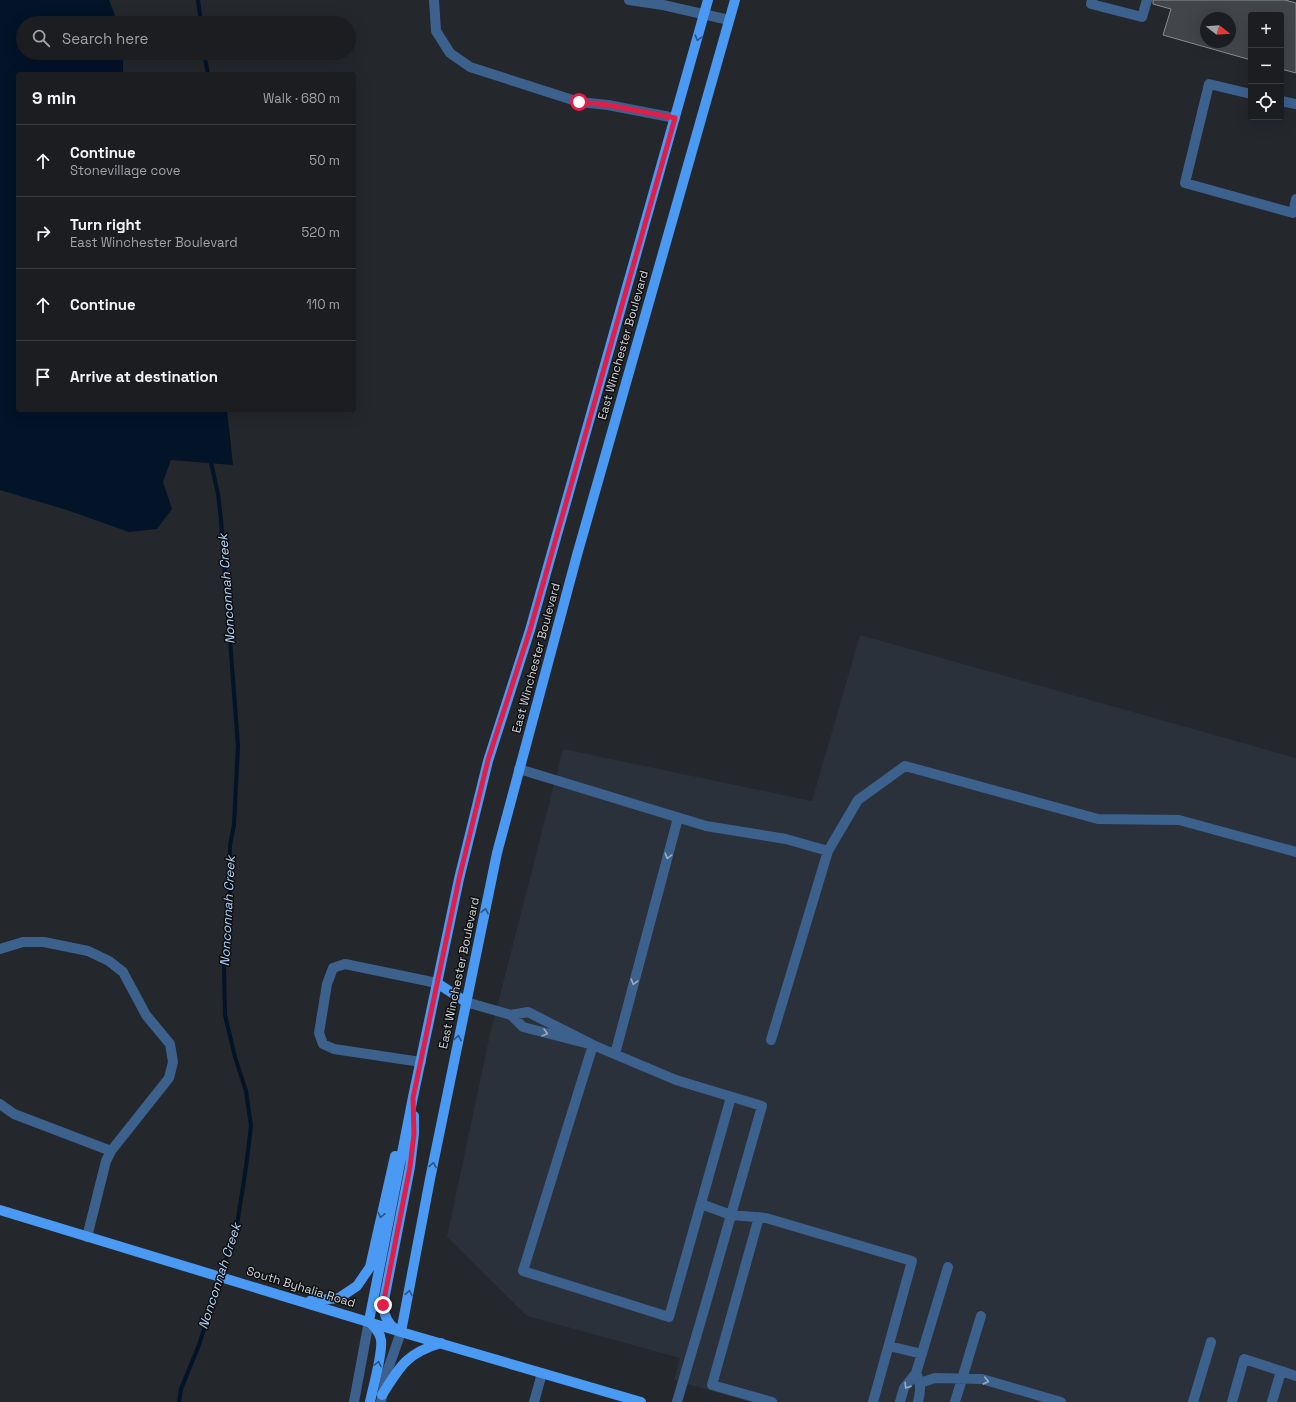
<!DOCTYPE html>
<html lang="en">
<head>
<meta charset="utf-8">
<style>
  :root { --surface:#1b1d21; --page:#24262a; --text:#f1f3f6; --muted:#a0a2a5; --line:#393b3f }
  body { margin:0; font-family:"Space Grotesk",sans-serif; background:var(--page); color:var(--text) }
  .controls { position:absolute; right:12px; top:12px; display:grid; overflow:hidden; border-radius:4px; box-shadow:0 4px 16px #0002 }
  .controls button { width:36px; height:36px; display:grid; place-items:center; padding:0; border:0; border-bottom:1px solid var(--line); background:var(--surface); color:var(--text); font:20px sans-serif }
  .compass { position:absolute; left:1200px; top:12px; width:36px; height:36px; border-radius:50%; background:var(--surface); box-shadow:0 4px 16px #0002; rotate:107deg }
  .stop { position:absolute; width:12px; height:12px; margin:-9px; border:3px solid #e11d48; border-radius:50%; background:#fff }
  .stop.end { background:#e11d48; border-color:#fff; box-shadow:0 1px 4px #0008 }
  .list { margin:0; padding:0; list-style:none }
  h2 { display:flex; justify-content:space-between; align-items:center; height:52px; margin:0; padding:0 16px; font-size:17px }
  h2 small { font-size:13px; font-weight:400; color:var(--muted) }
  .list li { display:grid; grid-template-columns:26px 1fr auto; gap:12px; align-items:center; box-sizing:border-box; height:72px; padding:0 16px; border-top:1px solid var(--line) }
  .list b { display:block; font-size:15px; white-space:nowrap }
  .list p { margin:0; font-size:13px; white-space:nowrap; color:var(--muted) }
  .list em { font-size:13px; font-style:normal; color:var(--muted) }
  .icon { flex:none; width:22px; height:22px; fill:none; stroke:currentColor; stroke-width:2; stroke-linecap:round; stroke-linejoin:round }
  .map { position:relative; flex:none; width:1296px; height:1402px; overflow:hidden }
  .search { position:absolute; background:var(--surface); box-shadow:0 4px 16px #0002; left:16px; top:16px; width:340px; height:44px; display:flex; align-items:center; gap:10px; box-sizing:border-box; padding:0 14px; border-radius:22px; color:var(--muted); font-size:15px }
  .panel { position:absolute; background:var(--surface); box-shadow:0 4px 16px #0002; left:16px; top:72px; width:340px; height:340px; border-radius:4px }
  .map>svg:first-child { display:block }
  .built { fill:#2a313b }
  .water { fill:#031328 }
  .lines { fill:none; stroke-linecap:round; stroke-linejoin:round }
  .stream { stroke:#031328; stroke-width:4 }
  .building { fill:#42464a; stroke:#888d92; fill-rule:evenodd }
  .minor { stroke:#3c618d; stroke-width:10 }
  .major { stroke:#4a99f3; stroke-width:10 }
  .oneway { stroke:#2c5482 }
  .oneway2 { stroke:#9dabbc }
  .route { stroke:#e11d48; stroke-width:5 }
  .labels { text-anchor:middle; stroke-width:3; stroke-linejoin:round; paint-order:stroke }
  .street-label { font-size:12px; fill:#d1d3d6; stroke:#0e1012 }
  .water-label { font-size:13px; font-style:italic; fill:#b6d4f9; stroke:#0e1012 }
</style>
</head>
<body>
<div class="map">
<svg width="1296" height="1402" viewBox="0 0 1296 1402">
  <rect width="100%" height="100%" fill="#24272c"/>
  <!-- built -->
  <path class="built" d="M 860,635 L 1296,758 L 1296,1402 L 750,1402 L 674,1380 L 680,1358 L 527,1316 L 447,1237 L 490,1034 L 563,749 L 812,801 Z"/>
  <!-- water -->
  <path class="water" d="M 0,0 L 109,0 L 118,23 L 23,23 L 23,53 L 123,53 L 123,74 L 18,74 L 18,410 L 227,410 L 233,465 L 171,460 L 163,482 L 172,509 L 157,529 L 129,532 L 67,510 L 0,490 Z"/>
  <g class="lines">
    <!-- stream -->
    <path class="stream" d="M 198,0 L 201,23
      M 204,53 L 208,74
      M 179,1402 L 181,1389 L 199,1345 L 237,1225 L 246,1167 L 251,1126 L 246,1091 L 235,1057 L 225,1015 L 224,967 L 230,889 L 230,845 L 234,825 L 238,746 L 221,520 L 218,494 L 210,458"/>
  </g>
  <!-- building -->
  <path class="building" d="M 1153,0 L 1285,0 L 1296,3 L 1296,73 L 1281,69 L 1281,15 L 1251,15 L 1251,60 L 1163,35 L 1171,9 L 1153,4 ZM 1206,18 L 1230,18 L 1230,42 L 1206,42 Z"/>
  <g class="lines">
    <!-- minor -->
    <path class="minor" d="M 434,0 L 436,31 L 450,53 L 470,67 L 579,102 L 608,105 L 675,118
      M 629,0 L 663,5 L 729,20
      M 1092,0 L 1091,4 L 1142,17 L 1147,0
      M 1251,94 L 1209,84 L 1185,183 L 1293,213 L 1296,199
      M 1281,101 L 1296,104
      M 519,769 L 706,826 L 786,839 L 828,851 L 771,1040
      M 828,851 L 858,800 L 905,766 L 1098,819 L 1179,820 L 1296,852
      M 0,949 L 23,942 L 44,942 L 88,951 L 109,961 L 123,972 L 146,1015 L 170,1044 L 173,1062 L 169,1078 L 111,1151 L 106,1161 L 87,1237
      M 466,1002 L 511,1015 L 528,1012 L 593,1045 L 523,1027 L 511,1015
      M 615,1054 L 678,818
      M 421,1062 L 334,1049 L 323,1044 L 319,1033 L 327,984 L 333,968 L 345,964 L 437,983
      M 0,1104 L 14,1114 L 111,1151
      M 701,1204 L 731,1215 L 766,1218 L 912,1261 L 873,1402
      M 759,1217 L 712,1385 L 772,1402
      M 889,1346 L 922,1354
      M 916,1373 L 948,1267
      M 920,1383 L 935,1378 L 982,1379 L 1061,1402
      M 354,1402 L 369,1321
      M 381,1402 L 387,1372 L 401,1332
      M 534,1402 L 542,1373
      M 677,1402 L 706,1303 L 762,1106 L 676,1080 L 593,1045 L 523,1271 L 669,1317 L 731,1097
      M 900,1402 L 904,1388 L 916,1373 C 921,1385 921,1390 918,1402
      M 955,1402 L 981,1316
      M 1193,1402 L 1211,1342
      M 1232,1402 L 1244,1359 L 1281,1371
      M 1272,1402 L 1281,1371 L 1296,1376"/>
    <!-- major -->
    <path class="major" d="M 437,983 L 466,1002
      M 0,1210 L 401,1332 L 641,1402
      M 310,1301 L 339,1298 L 357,1286 L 370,1267 L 395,1156
      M 369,1321 L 413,1097 L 459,879 L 488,761 L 530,630 L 708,0
      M 369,1321 C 374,1327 380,1332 381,1340 C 383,1353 373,1387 370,1402
      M 396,1329 C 387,1324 384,1314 383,1305 L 410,1167 L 414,1134 L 414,1116
      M 401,1332 L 430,1179 L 497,853 L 577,555 L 735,0
      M 382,1395 C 400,1366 407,1353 441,1343"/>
  </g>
  <!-- one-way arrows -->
  <defs><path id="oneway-chevron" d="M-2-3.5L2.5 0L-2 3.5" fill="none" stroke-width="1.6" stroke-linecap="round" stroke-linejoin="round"/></defs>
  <g class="oneway">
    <use href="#oneway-chevron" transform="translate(698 38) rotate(106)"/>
    <use href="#oneway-chevron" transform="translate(485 911) rotate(-78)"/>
    <use href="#oneway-chevron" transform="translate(458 1038) rotate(-79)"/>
    <use href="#oneway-chevron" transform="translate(433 1165) rotate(-79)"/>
    <use href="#oneway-chevron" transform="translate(381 1215) rotate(103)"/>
    <use href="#oneway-chevron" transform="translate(409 1293) rotate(-79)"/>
    <use href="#oneway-chevron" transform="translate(378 1364) rotate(-77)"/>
  </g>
  <g class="oneway2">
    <use href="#oneway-chevron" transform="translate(668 856) rotate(105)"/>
    <use href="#oneway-chevron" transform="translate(634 982) rotate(105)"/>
    <use href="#oneway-chevron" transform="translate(545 1033) rotate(15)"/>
    <use href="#oneway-chevron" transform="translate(986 1381) rotate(13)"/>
    <use href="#oneway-chevron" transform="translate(907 1386) rotate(123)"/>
  </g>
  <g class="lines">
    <!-- route -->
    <path class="route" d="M 383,1305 L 410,1167 L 414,1134 L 413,1098 L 459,879 L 488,760 L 530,630 L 675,118 L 608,105 L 579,102"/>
  </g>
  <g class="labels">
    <!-- street labels -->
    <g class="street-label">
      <text transform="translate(623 345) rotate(-74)" y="4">East Winchester Boulevard</text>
      <text transform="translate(536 658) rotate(-75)" y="4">East Winchester Boulevard</text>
      <text transform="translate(459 973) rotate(-78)" y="4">East Winchester Boulevard</text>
      <text transform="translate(301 1287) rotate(17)" y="4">South Byhalia Road</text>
    </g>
    <!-- water labels -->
    <g class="water-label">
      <text transform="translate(226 589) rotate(-94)" y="5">Nonconnah Creek</text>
      <text transform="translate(227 911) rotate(-87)" y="5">Nonconnah Creek</text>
      <text transform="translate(219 1276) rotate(-72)" y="5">Nonconnah Creek</text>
    </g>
  </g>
</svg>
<div class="controls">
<button>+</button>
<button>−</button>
<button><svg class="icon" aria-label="locate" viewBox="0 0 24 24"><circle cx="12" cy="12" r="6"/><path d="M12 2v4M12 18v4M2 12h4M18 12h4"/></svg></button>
</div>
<svg class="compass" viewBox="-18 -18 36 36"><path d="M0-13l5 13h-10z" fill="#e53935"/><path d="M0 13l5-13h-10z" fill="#a0a2a5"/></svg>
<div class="stop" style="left:579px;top:102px"></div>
<div class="stop end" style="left:383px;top:1305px"></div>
<div class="search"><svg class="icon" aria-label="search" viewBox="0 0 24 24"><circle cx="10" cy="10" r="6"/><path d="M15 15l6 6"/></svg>Search here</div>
<section class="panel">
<h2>9 min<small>Walk · 680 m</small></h2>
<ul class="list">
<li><svg class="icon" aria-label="ahead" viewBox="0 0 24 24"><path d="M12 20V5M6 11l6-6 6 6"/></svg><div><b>Continue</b><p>Stonevillage cove</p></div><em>50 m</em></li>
<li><svg class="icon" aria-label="right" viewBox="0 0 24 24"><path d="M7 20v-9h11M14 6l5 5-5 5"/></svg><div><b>Turn right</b><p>East Winchester Boulevard</p></div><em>520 m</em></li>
<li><svg class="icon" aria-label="ahead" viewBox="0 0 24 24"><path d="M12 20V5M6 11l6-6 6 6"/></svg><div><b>Continue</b></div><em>110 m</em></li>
<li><svg class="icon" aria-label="arrive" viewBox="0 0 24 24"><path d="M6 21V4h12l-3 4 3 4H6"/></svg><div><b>Arrive at destination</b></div></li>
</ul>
</section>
</div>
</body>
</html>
